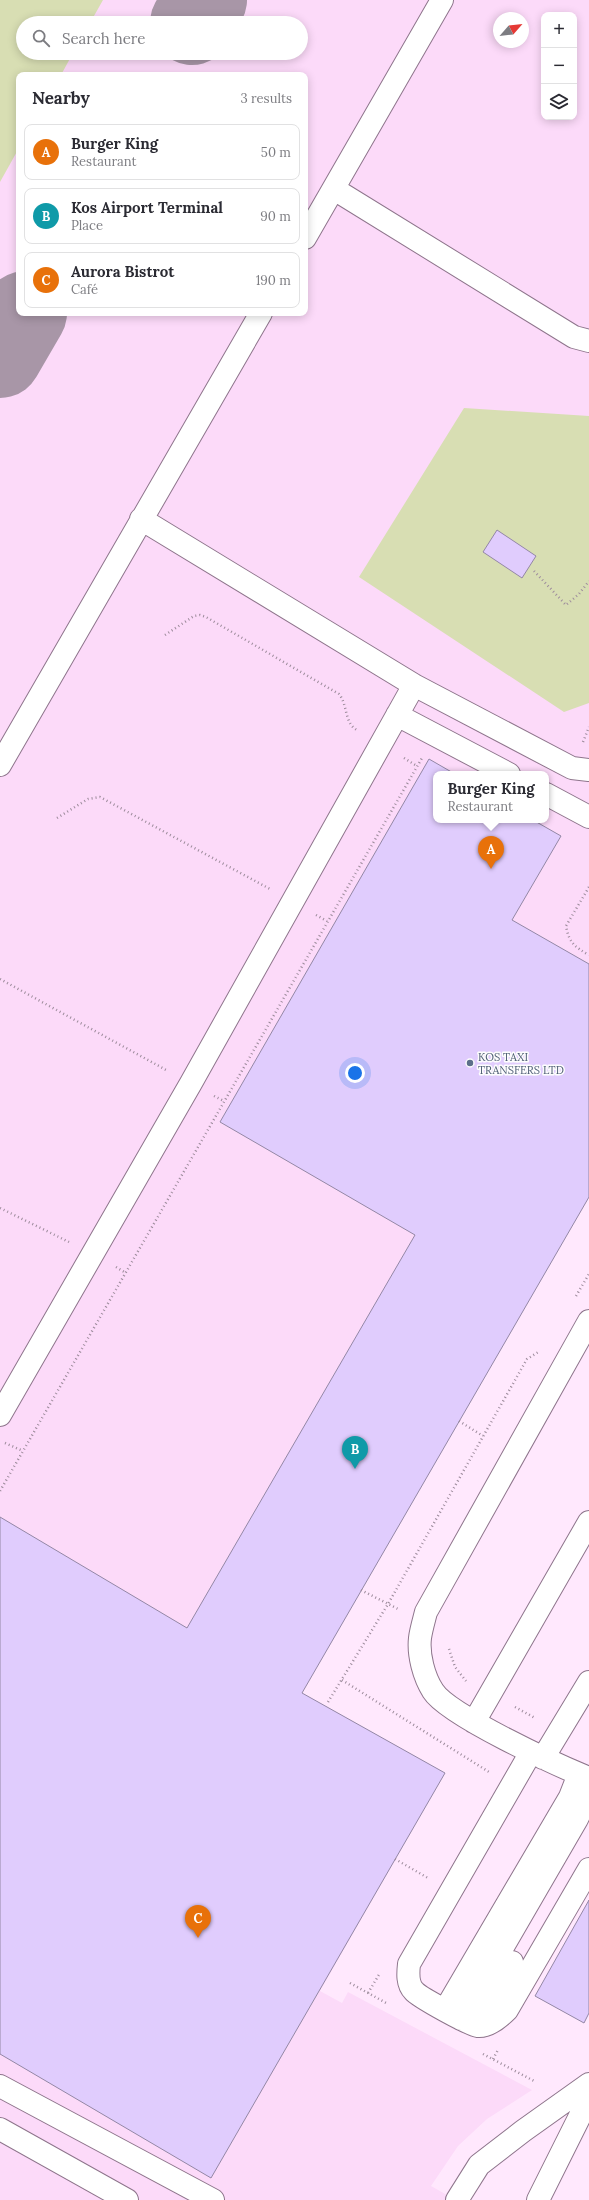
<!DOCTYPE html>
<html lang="en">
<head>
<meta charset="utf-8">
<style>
  :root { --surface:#fff; --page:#f7f7f7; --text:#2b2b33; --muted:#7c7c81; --line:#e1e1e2; --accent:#0b8043 }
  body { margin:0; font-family:Lora,serif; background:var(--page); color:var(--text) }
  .controls { position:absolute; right:12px; top:12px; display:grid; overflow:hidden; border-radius:8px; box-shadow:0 2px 10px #0003 }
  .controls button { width:36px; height:36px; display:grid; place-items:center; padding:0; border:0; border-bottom:1px solid var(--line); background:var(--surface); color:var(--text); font:20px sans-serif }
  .compass { position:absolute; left:493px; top:12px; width:36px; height:36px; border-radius:50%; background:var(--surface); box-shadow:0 2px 10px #0003; rotate:62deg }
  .you { position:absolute; left:355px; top:1073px; width:14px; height:14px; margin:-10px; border:3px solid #fff; border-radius:50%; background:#1a73e8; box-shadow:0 0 0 6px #1a73e833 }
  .badge { display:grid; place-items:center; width:26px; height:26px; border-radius:50%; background:var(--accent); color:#fff; font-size:13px; font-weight:700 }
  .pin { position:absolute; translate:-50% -33px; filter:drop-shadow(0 1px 2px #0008) }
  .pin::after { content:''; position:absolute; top:21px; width:14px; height:12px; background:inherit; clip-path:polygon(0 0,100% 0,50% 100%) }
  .popup { position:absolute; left:433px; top:771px; width:116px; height:52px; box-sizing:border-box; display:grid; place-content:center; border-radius:8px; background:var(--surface); filter:drop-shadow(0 1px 3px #0005); font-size:13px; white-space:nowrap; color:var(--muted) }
  .popup b { font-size:15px; color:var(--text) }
  .popup::after { content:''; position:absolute; left:50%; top:100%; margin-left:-8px; border:8px solid transparent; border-top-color:var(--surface) }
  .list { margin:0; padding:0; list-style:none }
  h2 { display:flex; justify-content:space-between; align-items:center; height:52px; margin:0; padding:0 16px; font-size:17px }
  h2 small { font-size:13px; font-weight:400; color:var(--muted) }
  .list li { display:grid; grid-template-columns:26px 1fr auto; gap:12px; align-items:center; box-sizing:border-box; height:56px; margin:0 8px 8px; padding:0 8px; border:1px solid var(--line); border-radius:8px }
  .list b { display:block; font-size:15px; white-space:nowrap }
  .list p { margin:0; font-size:13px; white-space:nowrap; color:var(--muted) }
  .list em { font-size:13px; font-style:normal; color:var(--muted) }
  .icon { flex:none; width:22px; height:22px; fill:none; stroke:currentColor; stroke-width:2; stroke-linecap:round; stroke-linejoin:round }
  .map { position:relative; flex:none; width:589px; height:2200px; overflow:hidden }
  .search { position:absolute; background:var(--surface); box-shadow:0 2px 10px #0003; left:16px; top:16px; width:292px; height:44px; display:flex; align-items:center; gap:10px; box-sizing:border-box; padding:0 14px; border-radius:22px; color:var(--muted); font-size:15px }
  .panel { position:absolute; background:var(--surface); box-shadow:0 2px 10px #0003; left:16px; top:72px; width:292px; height:244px; border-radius:8px }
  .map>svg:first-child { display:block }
  .built { fill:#fcdaf9; fill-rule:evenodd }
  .green { fill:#d8deb3 }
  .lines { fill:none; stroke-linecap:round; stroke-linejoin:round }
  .taxiway { stroke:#a896a7; stroke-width:84 }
  .building { fill:#e0ccfd; stroke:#9387a5 }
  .minor-casing { stroke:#8e758c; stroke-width:24 }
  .path { stroke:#9d8c9c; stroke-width:2.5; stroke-dasharray:1 3; stroke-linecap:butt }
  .minor { stroke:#fff; stroke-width:22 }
  .service-dot { fill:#5c6f8a; stroke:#fdfdfd; stroke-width:1.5 }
  .labels { text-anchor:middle; stroke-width:3; stroke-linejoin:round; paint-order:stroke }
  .service-label { font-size:11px; fill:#4e5e75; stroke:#fdfdfd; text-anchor:start }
</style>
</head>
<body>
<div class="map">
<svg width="589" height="2200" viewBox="0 0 589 2200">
  <rect width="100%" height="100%" fill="#ffe8fd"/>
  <!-- built -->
  <path class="built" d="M 0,0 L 589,0 L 589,1197 L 302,1693 L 445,1773 L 320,1991 L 342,2003 L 348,1992 L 532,2090 L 487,2119 L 458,2146 L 431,2186 L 456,2200 L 0,2200 ZM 544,15 L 574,15 L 574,117 L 544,117 ZM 499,18 L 523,18 L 523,42 L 499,42 ZM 23,23 L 301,23 L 301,53 L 23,53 ZM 19,75 L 305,75 L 305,313 L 19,313 ZM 436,774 L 546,774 L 546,820 L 436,820 Z"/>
  <!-- green -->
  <path class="green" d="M 0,0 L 103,0 L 90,23 L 23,23 L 23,53 L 73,53 L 61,75 L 19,75 L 19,148 L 0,182 Z
    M 464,408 L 589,416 L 589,703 L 564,712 L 359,577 Z"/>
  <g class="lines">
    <!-- taxiway -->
    <path class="taxiway" d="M 192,23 L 205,0
      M 0,356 L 25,313"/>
  </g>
  <!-- building -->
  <path class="building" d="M 497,530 L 536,556 L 522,578 L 483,552 Z
    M 429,759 L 455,774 L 436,774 L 436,820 L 533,820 L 561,836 L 512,920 L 589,964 L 589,1197 L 302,1693 L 445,1773 L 211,2178 L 0,2054 L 0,1517 L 187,1628 L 415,1235 L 220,1122 Z
    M 589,1900 L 589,2013 L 584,2023 L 535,1996 Z"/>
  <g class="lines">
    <defs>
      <path id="minor" d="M 334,189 L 574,337 L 589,341
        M 305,238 L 442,0
        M 141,519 L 414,685 L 572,768 L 589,770
        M 397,715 L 509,774
        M 0,765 L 261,313
        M 546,794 L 589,817
        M 589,1321 L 426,1612 C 424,1620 421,1630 420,1638 C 418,1655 424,1677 433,1691 C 448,1715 559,1766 589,1778
        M 0,1415 L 191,1083 L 414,685
        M 474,1722 L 589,1522
        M 531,1752 L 409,1964 C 408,1973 407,1984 414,1991 C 419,1997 470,2025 478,2026 C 489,2027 500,2017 507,2010 L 589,1869
        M 543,1758 L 589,1682
        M 445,2010 L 570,1797 L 579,1774
        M 461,2019 L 577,1819 L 589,1795
        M 479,2026 L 496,1989 L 512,1962
        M 0,2086 L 213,2200
        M 0,2129 L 127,2200
        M 457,2200 L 479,2165 L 523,2131 L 589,2084
        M 538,2200 L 589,2098"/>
    </defs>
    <!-- minor casing -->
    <use href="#minor" class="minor-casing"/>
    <!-- path -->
    <path class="path" d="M 534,571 L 566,605 L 579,594 L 589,581
      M 165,635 L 194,616 L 200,615 L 206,617 L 339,694 C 348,705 344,723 357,730
      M 583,742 L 589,727
      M 404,758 L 417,766
      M 57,818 L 88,799 L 100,797 L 270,889
      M 589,887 L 566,926 C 569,943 575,947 589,955
      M 316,915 L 327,921
      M 0,979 L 168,1071
      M 214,1096 L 224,1101
      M 0,1208 L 69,1242
      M 116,1267 L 126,1273
      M 576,1296 L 589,1274
      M 459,1421 L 483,1436
      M 5,1443 L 23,1451
      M 0,1491 L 422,758
      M 361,1590 L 398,1609
      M 449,1649 L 455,1667 L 466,1681
      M 342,1680 L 489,1772
      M 328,1702 L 388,1604 L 527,1359 L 540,1351
      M 515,1707 L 535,1718
      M 395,1859 L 428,1878
      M 350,1983 L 388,2004
      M 368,1993 L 380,1973
      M 483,2054 L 536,2082
      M 493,2059 L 498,2050"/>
    <!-- minor -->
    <use href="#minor" class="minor"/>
  </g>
  <!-- markers -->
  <circle class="service-dot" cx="470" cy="1063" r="4"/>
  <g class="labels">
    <!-- service labels -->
    <g class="service-label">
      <text x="478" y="1061">KOS TAXI<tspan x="478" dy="13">TRANSFERS LTD</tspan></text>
    </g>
  </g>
</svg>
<div class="controls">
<button>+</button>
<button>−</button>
<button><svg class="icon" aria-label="layers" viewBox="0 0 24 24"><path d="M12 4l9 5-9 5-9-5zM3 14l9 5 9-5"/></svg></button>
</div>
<svg class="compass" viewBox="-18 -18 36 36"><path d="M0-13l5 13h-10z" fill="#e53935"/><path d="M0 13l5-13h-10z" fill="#7c7c81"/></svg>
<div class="you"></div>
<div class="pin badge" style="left:491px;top:869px;background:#e8710a">A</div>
<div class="popup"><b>Burger King</b>Restaurant</div>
<div class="pin badge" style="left:355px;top:1469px;background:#0f9aa8">B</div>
<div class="pin badge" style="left:198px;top:1938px;background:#e8710a">C</div>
<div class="search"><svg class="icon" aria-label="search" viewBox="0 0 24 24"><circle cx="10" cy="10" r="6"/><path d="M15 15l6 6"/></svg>Search here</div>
<section class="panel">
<h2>Nearby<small>3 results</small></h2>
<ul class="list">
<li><span class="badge" style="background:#e8710a">A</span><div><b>Burger King</b><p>Restaurant</p></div><em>50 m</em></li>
<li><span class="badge" style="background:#0f9aa8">B</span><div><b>Kos Airport Terminal</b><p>Place</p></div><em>90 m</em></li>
<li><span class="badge" style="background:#e8710a">C</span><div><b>Aurora Bistrot</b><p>Café</p></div><em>190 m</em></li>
</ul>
</section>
</div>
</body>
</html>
